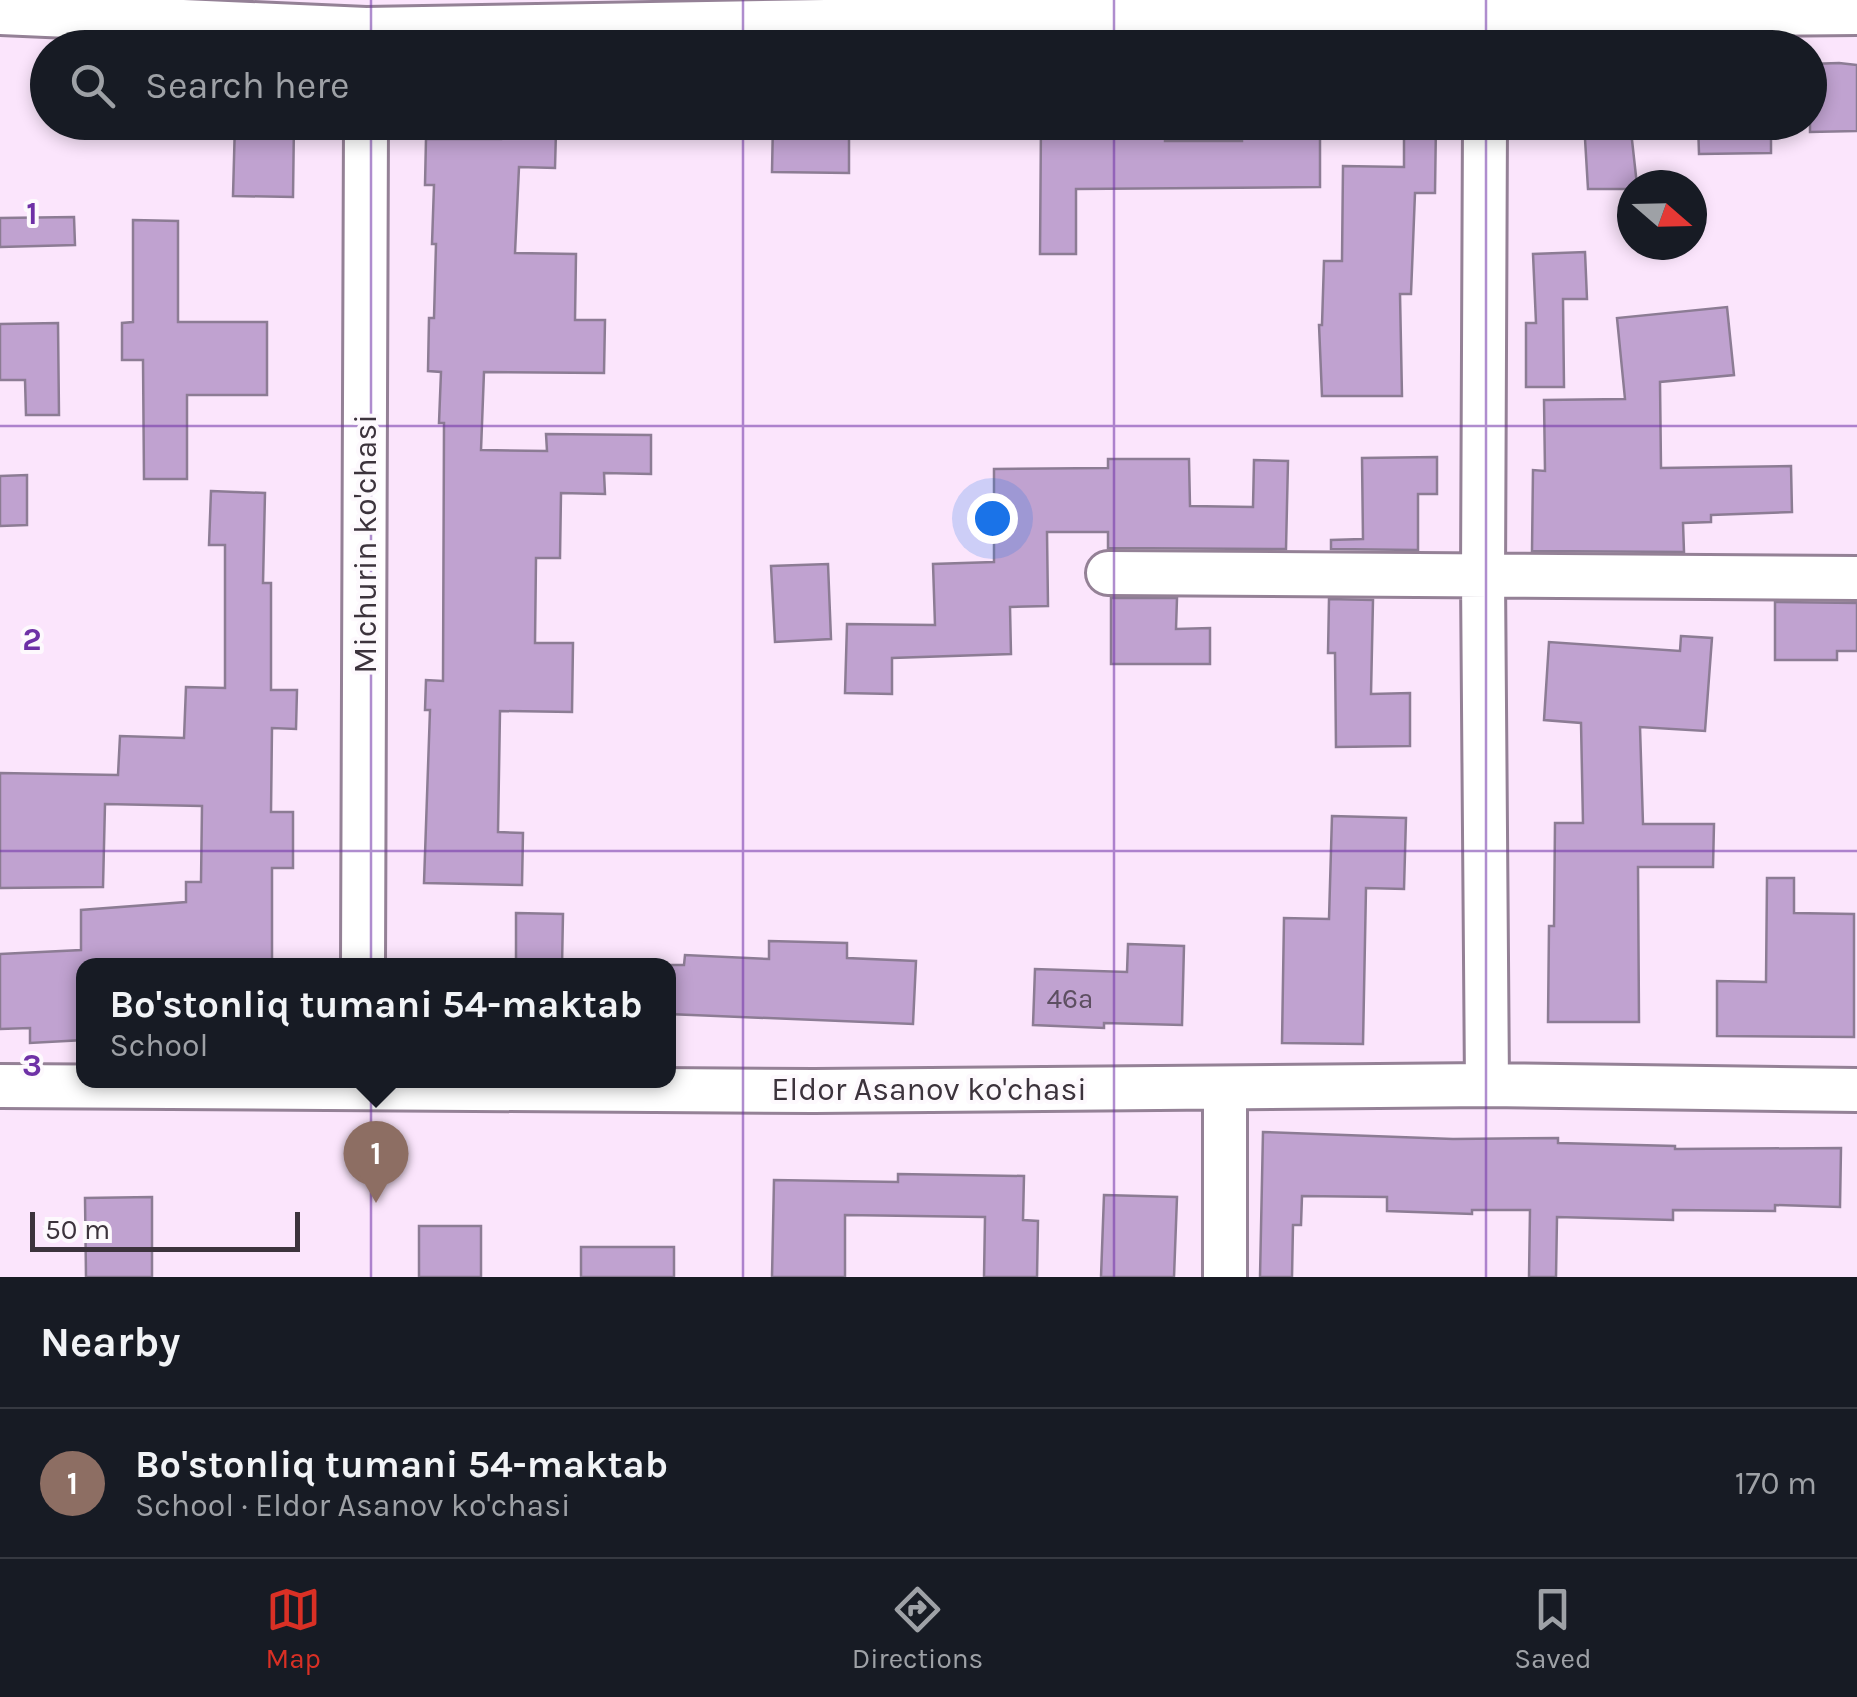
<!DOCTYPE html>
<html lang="en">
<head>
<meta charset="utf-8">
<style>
  :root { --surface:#171b24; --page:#20242c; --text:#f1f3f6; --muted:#9ea1a6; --line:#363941; --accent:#d93025 }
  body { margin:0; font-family:Karla,sans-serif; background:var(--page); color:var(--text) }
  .compass { position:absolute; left:1617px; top:170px; width:90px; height:90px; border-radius:50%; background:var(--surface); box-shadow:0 5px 15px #0003; rotate:110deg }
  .scale { position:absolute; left:30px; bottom:25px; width:270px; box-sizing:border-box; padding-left:10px; border:5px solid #3c333c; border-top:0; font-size:28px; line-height:35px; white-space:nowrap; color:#3c333c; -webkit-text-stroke:8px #fdf9fd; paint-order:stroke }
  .you { position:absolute; left:992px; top:518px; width:35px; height:35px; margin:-25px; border:8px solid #fff; border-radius:50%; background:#1a73e8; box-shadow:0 0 0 15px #1a73e833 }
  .badge { display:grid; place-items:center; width:65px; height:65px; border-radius:50%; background:var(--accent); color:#fff; font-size:32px; font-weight:700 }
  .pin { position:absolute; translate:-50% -82px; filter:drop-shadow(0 2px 5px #0008) }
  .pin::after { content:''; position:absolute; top:52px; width:35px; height:30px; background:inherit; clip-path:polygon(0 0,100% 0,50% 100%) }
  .popup { position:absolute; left:76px; top:958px; width:600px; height:130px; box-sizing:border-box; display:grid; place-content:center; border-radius:20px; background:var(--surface); filter:drop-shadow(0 2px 8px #0005); font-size:32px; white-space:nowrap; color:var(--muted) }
  .popup b { font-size:38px; color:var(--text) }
  .popup::after { content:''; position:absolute; left:50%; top:100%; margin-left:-20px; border:20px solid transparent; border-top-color:var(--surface) }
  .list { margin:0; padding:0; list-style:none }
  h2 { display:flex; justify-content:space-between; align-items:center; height:130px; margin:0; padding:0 40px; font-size:42px }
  h2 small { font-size:32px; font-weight:400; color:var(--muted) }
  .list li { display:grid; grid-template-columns:65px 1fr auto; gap:30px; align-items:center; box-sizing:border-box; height:150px; padding:0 40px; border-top:2px solid var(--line) }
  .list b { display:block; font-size:38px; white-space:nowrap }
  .list p { margin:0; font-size:32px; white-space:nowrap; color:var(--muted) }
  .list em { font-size:32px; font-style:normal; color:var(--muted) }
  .icon { flex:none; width:55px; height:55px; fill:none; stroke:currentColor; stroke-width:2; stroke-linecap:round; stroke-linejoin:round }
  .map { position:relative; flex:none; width:1857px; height:1277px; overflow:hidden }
  .search { position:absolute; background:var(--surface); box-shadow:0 5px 15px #0003; left:30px; right:30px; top:30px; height:110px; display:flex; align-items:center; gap:25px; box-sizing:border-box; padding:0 35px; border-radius:55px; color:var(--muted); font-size:38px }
  .sheet { height:280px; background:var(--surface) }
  nav { display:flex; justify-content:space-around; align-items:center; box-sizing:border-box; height:140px; border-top:2px solid var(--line); background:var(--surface); font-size:28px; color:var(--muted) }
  nav a { display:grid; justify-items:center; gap:5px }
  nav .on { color:var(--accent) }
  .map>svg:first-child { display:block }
  .building { fill:#c0a2d0; stroke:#8c7c94; stroke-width:2.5 }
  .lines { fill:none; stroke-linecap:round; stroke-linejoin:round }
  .minor-casing { stroke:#948196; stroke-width:48 }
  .minor { stroke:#fff; stroke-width:42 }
  .grid { fill:none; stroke:#6e30a6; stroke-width:2.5; stroke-opacity:0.55 }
  .labels { text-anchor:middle; stroke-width:8; stroke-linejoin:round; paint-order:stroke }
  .number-label { font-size:28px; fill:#5d4f61 }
  .street-label { font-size:32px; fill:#3c333c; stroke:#fdf9fd }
  .grid-label { font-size:32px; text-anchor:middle; font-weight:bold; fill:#6e30a6; stroke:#fdf9fd; stroke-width:8; stroke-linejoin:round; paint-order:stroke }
</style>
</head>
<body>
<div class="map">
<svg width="1857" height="1277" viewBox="0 0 1857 1277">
  <rect width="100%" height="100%" fill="#fbe5fc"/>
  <!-- building -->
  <path class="building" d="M 1839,63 L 1857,65 L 1857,131 L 1810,132 L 1810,64 Z
    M 235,122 L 294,122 L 293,197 L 233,196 Z
    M 773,122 L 849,122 L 849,173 L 772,172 Z
    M 1041,122 L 1165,122 L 1165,141 L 1242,141 L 1242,122 L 1304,122 L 1303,135 L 1320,135 L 1320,187 L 1076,189 L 1076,254 L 1040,254 Z
    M 1404,122 L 1436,122 L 1435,193 L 1415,193 L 1411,294 L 1400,294 L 1402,396 L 1322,396 L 1319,325 L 1322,325 L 1324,261 L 1342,261 L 1343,166 L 1404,167 Z
    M 1584,122 L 1630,122 L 1637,185 L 1632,185 L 1632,189 L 1588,189 Z
    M 1698,122 L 1771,122 L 1771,153 L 1699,154 Z
    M 501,129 L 556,131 L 555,168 L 519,167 L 515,253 L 576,254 L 575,320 L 605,320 L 604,373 L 484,372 L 481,450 L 547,451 L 546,434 L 651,435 L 651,474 L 604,473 L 605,494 L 561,493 L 560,558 L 536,558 L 535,643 L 573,643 L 572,712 L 500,711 L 498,832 L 523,833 L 522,885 L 424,883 L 430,710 L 425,710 L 426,680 L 443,681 L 444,423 L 439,423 L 441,372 L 428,371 L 429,318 L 434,318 L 436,244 L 432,244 L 434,185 L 425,185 L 426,139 L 501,139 Z
    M 74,217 L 75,245 L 0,247 L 0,218 Z
    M 133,220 L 178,221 L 178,322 L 267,322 L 267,395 L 187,395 L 187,479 L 144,479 L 143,360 L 122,360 L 122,323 L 133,322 Z
    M 1585,252 L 1587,299 L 1563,299 L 1564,387 L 1526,387 L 1526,323 L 1536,323 L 1533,254 Z
    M 1727,307 L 1734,375 L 1660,382 L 1661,468 L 1791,466 L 1792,512 L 1711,515 L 1711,522 L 1683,523 L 1684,552 L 1532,551 L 1533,470 L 1545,471 L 1544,400 L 1625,399 L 1617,318 Z
    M 58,323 L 59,415 L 26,415 L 25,380 L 0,380 L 0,324 Z
    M 1437,457 L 1437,494 L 1418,494 L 1418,550 L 1331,549 L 1331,540 L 1363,539 L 1362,458 Z
    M 1108,459 L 1189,459 L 1190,506 L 1253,507 L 1254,460 L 1288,461 L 1286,549 L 1108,548 L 1108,532 L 1047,532 L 1048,606 L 1010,607 L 1011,654 L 892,658 L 892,694 L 845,693 L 847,624 L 935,625 L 933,564 L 994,562 L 994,469 L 1108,468 Z
    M 27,475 L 27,525 L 0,526 L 0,476 Z
    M 211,491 L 265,493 L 263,583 L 271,583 L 271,690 L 297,690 L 296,729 L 272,728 L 271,812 L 293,812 L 293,868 L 272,868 L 272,966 L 84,966 L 84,1040 L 30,1043 L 30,1028 L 0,1029 L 0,954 L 81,950 L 81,910 L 186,902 L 186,882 L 201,882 L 202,806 L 105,804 L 103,887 L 0,888 L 0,773 L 118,775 L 120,736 L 184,738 L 186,687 L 225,688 L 225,545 L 209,545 Z
    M 828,564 L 831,639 L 775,642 L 771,566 Z
    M 1111,598 L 1177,598 L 1176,629 L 1210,628 L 1210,664 L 1111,664 Z
    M 1329,599 L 1373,600 L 1371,694 L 1410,693 L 1410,746 L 1336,747 L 1335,653 L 1328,653 Z
    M 1775,602 L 1857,603 L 1857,651 L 1837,651 L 1837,660 L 1775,660 Z
    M 1681,636 L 1712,638 L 1705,731 L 1640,727 L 1643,824 L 1714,824 L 1713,867 L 1638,867 L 1639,1022 L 1548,1022 L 1549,926 L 1554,926 L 1555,823 L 1583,823 L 1581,723 L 1544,720 L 1549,642 L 1680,651 Z
    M 1332,816 L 1406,818 L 1404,889 L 1366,888 L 1363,1044 L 1282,1043 L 1284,918 L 1329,919 Z
    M 1767,878 L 1794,878 L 1794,913 L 1854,914 L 1854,1037 L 1717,1036 L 1717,981 L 1766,982 Z
    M 516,913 L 563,914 L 562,966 L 516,966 Z
    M 769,941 L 847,943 L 847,958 L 916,961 L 913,1024 L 668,1014 L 668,965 L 684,965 L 685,955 L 769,959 Z
    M 1128,944 L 1184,946 L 1182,1025 L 1104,1023 L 1104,1028 L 1033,1025 L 1035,969 L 1127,972 Z
    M 1263,1132 L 1453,1139 L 1558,1138 L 1558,1143 L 1675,1146 L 1675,1149 L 1841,1148 L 1840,1207 L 1775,1205 L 1775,1211 L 1673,1210 L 1673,1220 L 1557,1217 L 1556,1277 L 1529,1277 L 1530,1210 L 1472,1210 L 1472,1214 L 1387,1211 L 1387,1197 L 1302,1196 L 1301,1225 L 1293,1225 L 1292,1277 L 1260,1277 Z
    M 898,1174 L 1024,1176 L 1023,1220 L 1038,1221 L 1037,1277 L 984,1277 L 985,1217 L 845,1215 L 845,1277 L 772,1277 L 774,1180 L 898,1182 Z
    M 1104,1195 L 1177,1197 L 1174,1277 L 1101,1277 Z
    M 152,1197 L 152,1277 L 86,1277 L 85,1198 Z
    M 419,1226 L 481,1226 L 481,1277 L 419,1277 Z
    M 581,1247 L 674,1247 L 674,1277 L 581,1277 Z"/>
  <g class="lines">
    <defs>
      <path id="minor" d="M 0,13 L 366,29 L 1285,13 L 1486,16 L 1857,13
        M 1485,122 L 1483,578 L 1487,1085
        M 1108,573 L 1857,578
        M 363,966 L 366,122
        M 0,1086 L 814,1091 L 1487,1085 L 1857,1090
        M 1225,1088 L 1225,1277"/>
    </defs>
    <!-- minor casing -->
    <use href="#minor" class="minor-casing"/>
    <!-- minor -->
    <use href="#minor" class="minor"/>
  </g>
  <!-- grid -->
  <path class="grid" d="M 371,0 L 371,48M 743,0 L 743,48M 1114,0 L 1114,48M 1486,0 L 1486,48M 371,122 L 371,1277M 743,122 L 743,1277M 1114,122 L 1114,1277M 1486,122 L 1486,1277M 0,426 L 1857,426M 0,851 L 1857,851"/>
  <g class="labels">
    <!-- number labels -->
    <g class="number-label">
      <text x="1070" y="1008">46a</text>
    </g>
    <!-- street labels -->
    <g class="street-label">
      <text transform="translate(365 544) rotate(-90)" y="11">Michurin ko'chasi</text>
      <text x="929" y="1100">Eldor Asanov ko'chasi</text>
    </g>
  </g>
  <g class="grid-label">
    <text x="32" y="224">1</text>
    <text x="32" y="650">2</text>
    <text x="32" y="1076">3</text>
  </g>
</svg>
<svg class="compass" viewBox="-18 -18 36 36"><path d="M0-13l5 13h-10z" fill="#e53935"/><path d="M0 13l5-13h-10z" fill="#9ea1a6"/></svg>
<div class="scale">50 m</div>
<div class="you"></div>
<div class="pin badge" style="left:376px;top:1203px;background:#8d6e63">1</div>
<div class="popup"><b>Bo'stonliq tumani 54-maktab</b>School</div>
<div class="search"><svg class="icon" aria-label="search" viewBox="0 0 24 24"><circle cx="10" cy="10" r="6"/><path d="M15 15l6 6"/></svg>Search here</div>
</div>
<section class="sheet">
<h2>Nearby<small></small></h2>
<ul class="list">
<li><span class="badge" style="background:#8d6e63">1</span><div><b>Bo'stonliq tumani 54-maktab</b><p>School · Eldor Asanov ko'chasi</p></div><em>170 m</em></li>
</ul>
</section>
<nav>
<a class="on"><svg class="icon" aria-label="map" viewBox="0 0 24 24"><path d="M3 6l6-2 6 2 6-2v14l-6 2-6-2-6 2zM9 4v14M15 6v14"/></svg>Map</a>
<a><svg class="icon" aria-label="directions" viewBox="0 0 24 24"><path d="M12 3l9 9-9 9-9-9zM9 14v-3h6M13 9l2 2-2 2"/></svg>Directions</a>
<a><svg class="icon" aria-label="saved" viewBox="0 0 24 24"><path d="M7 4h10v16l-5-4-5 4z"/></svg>Saved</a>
</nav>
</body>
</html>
